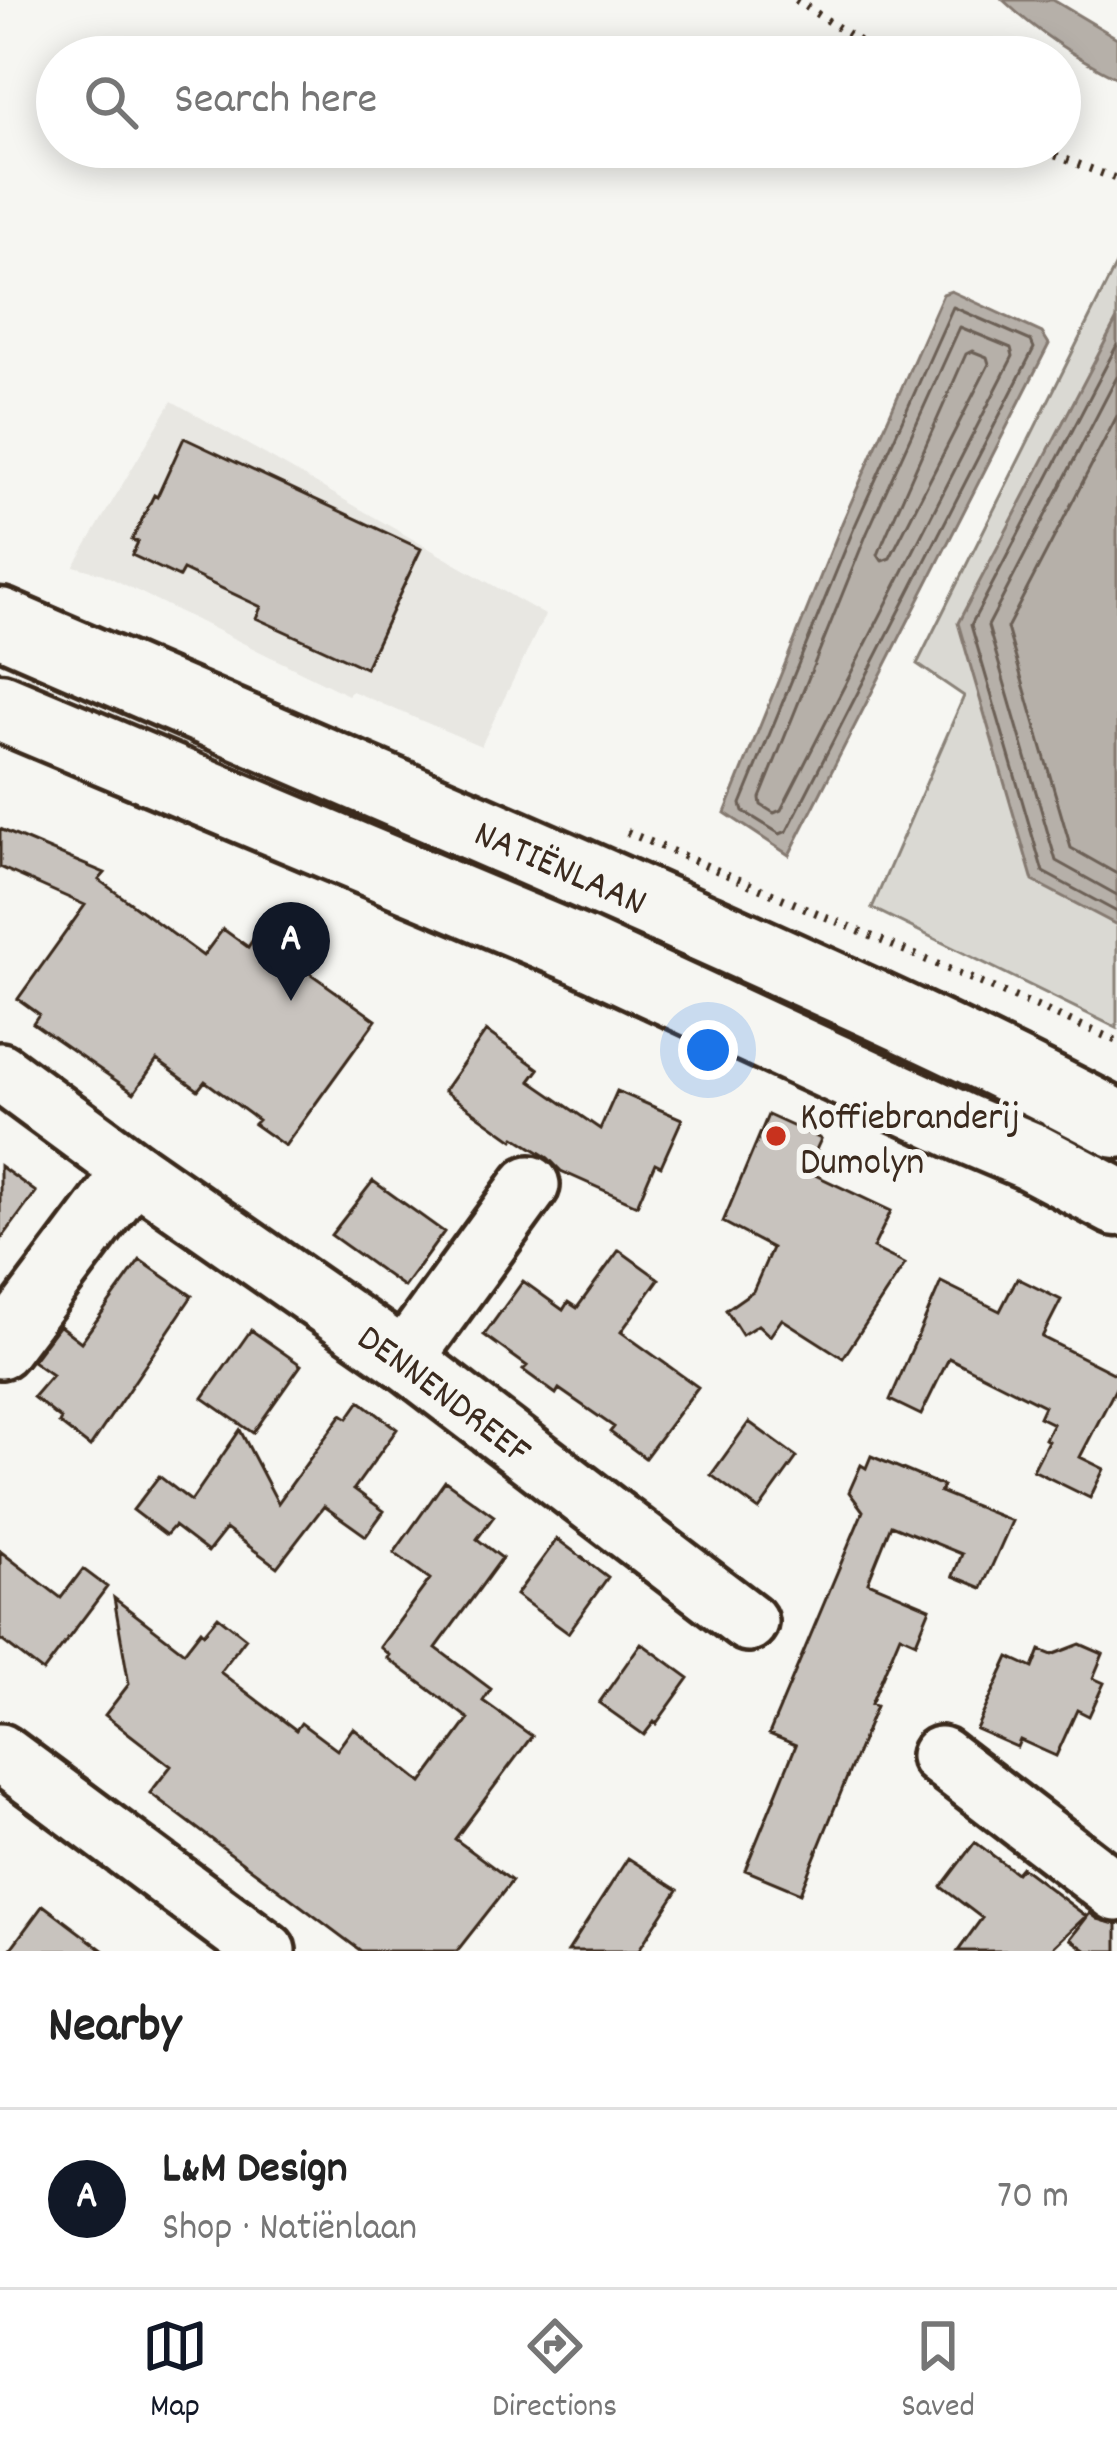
<!DOCTYPE html>
<html lang="en">
<head>
<meta charset="utf-8">
<style>
  :root { --surface:#fff; --page:#f2f2f2; --text:#222; --muted:#767676; --line:#e0e0e0; --accent:#111827 }
  body { margin:0; font-family:Dekko,sans-serif; background:var(--page); color:var(--text) }
  .you { position:absolute; left:708px; top:1050px; width:42px; height:42px; margin:-30px; border:9px solid #fff; border-radius:50%; background:#1a73e8; box-shadow:0 0 0 18px #1a73e833 }
  .badge { display:grid; place-items:center; width:78px; height:78px; border-radius:50%; background:var(--accent); color:#fff; font-size:39px; font-weight:700 }
  .pin { position:absolute; translate:-50% -99px; filter:drop-shadow(0 3px 6px #0008) }
  .pin::after { content:''; position:absolute; top:63px; width:42px; height:36px; background:inherit; clip-path:polygon(0 0,100% 0,50% 100%) }
  .list { margin:0; padding:0; list-style:none }
  h2 { display:flex; justify-content:space-between; align-items:center; height:156px; margin:0; padding:0 48px; font-size:51px }
  h2 small { font-size:39px; font-weight:400; color:var(--muted) }
  .list li { display:grid; grid-template-columns:78px 1fr auto; gap:36px; align-items:center; box-sizing:border-box; height:180px; padding:0 48px; border-top:3px solid var(--line) }
  .list b { display:block; font-size:45px; white-space:nowrap }
  .list p { margin:0; font-size:39px; white-space:nowrap; color:var(--muted) }
  .list em { font-size:39px; font-style:normal; color:var(--muted) }
  .icon { flex:none; width:66px; height:66px; fill:none; stroke:currentColor; stroke-width:2; stroke-linecap:round; stroke-linejoin:round }
  .map { position:relative; flex:none; width:1117px; height:1951px; overflow:hidden }
  .search { position:absolute; background:var(--surface); box-shadow:0 6px 30px #0003; left:36px; right:36px; top:36px; height:132px; display:flex; align-items:center; gap:30px; box-sizing:border-box; padding:0 42px; border-radius:66px; color:var(--muted); font-size:45px }
  .sheet { height:336px; background:var(--surface) }
  nav { display:flex; justify-content:space-around; align-items:center; box-sizing:border-box; height:168px; border-top:3px solid var(--line); background:var(--surface); font-size:33px; color:var(--muted) }
  nav a { display:grid; justify-items:center; gap:6px }
  nav .on { color:var(--accent) }
  .map>svg:first-child { display:block }
  .built { fill:#e8e7e2 }
  .green { fill:#dad9d3; stroke:#8a8278; stroke-width:3 }
  .water { fill:#b6b0a9; stroke:#857a71; stroke-width:3 }
  .lines { fill:none; stroke-linecap:round; stroke-linejoin:round }
  .shore { stroke:#6c6056; stroke-width:3 }
  .building { fill:#c8c3be; stroke:#3b2a1e; stroke-width:3 }
  .minor-casing { stroke:#3b2a1e; stroke-width:66 }
  .major-casing { stroke:#3b2a1e; stroke-width:75 }
  .path { stroke:#3b2a1e; stroke-width:8; stroke-dasharray:3 9; stroke-linecap:butt }
  .minor { stroke:#f6f6f2; stroke-width:57 }
  .major { stroke:#f6f6f2; stroke-width:66 }
  .poi-dot { fill:#c8321e; stroke:#f6f6f2; stroke-width:4.5 }
  .labels { text-anchor:middle; stroke-width:12; stroke-linejoin:round; paint-order:stroke }
  .street-label { font-size:39px; fill:#3b2a1e; stroke:#f6f6f2 }
  .poi-label { font-size:39px; fill:#3b2a1e; stroke:#f6f6f2; text-anchor:start }
</style>
</head>
<body>
<div class="map">
<svg width="1117" height="1951" viewBox="0 0 1117 1951">
  <rect width="100%" height="100%" fill="#f6f6f2"/>
  <filter id="ink" filterUnits="userSpaceOnUse"><feTurbulence type="fractalNoise" baseFrequency=".00833" numOctaves="2"/><feDisplacementMap in="SourceGraphic" scale="24" xChannelSelector="R" yChannelSelector="G"/><feConvolveMatrix kernelMatrix="1 2 1 2 8 2 1 2 1" color-interpolation-filters="sRGB"/></filter>
  <g filter="url(#ink)">
    <!-- built -->
    <path class="built" d="M 172,401 L 545,615 L 481,746 L 352,691 L 348,695 L 103,574 L 74,566 Z"/>
    <!-- green -->
    <path class="green" d="M 1117,263 L 1117,1028 L 872,908 L 964,696 L 917,664 Z"/>
    <!-- water -->
    <path class="water" d="M 1003,0 L 1053,0 L 1117,38 L 1117,78 C 1075,57 1037,32 1003,0 Z
      M 951,291 L 1042,333 L 1049,344 L 789,855 L 725,813 L 842,523 L 943,294 Z
      M 1117,319 L 1117,925 L 1033,881 L 958,623 Z"/>
    <g class="lines">
      <!-- shore -->
      <path class="shore" d="M 953,307 L 1031,341 L 1034,348 L 787,831 L 780,834 L 743,811 L 741,804 L 854,528 Z
        M 960,327 L 1011,348 L 1013,356 L 781,810 L 774,813 L 761,805 L 760,798 L 867,533 Z
        M 1117,345 L 971,625 L 1043,872 L 1117,912
        M 972,351 L 987,357 L 989,364 L 890,558 L 882,561 L 878,555 L 884,540 L 966,354 Z
        M 1117,377 L 988,626 L 1056,861 L 1117,895
        M 1117,416 L 1007,628 L 1071,848 L 1117,874"/>
    </g>
    <!-- building -->
    <path class="building" d="M 184,438 L 421,549 L 365,668 L 256,618 L 261,607 L 183,570 L 179,577 L 132,555 L 138,542 L 132,540 L 154,495 L 157,497 Z
      M 0,829 L 105,873 L 99,880 L 203,956 L 223,929 L 248,947 L 256,935 L 376,1020 L 285,1146 L 254,1124 L 258,1120 L 205,1081 L 198,1090 L 157,1060 L 134,1093 L 33,1023 L 39,1014 L 18,999 L 85,905 L 0,867 Z
      M 486,1031 L 539,1069 L 530,1081 L 600,1129 L 617,1091 L 682,1119 L 661,1166 L 655,1163 L 637,1205 L 561,1171 L 548,1158 L 515,1137 L 513,1140 L 444,1091 Z
      M 768,1115 L 821,1139 L 816,1150 L 821,1152 L 811,1173 L 891,1211 L 873,1248 L 905,1264 L 843,1358 L 782,1319 L 770,1336 L 758,1325 L 742,1335 L 726,1310 L 753,1291 L 772,1248 L 723,1222 Z
      M 0,1166 L 36,1192 L 0,1241 Z
      M 373,1181 L 444,1232 L 404,1287 L 331,1235 Z
      M 619,1250 L 659,1279 L 621,1332 L 698,1387 L 645,1458 L 610,1432 L 614,1427 L 559,1389 L 556,1394 L 523,1370 L 527,1366 L 484,1335 L 523,1281 L 563,1310 L 568,1302 L 577,1308 Z
      M 140,1260 L 192,1296 L 90,1447 L 59,1423 L 61,1419 L 33,1397 L 52,1375 L 32,1361 L 59,1325 L 81,1342 Z
      M 1017,1278 L 1061,1300 L 1042,1337 L 1117,1375 L 1117,1386 L 1080,1457 L 1104,1469 L 1090,1498 L 1033,1470 L 1048,1441 L 1045,1439 L 1053,1424 L 1039,1417 L 1044,1406 L 949,1358 L 921,1415 L 890,1400 L 941,1282 L 1000,1311 Z
      M 251,1330 L 301,1365 L 253,1433 L 203,1398 Z
      M 360,1401 L 397,1429 L 354,1489 L 384,1511 L 366,1536 L 324,1506 L 277,1567 L 226,1529 L 208,1552 L 174,1526 L 166,1535 L 133,1510 L 159,1476 L 191,1501 L 240,1430 L 278,1503 L 342,1414 L 348,1418 Z
      M 749,1422 L 797,1457 L 759,1510 L 711,1475 Z
      M 871,1456 L 943,1486 L 940,1492 L 1012,1521 L 982,1588 L 953,1576 L 962,1554 L 891,1525 L 868,1582 L 930,1608 L 916,1642 L 900,1635 L 871,1704 L 876,1706 L 800,1893 L 745,1870 L 796,1745 L 769,1734 L 863,1511 L 849,1492 L 861,1465 L 866,1468 Z
      M 445,1481 L 494,1516 L 477,1539 L 502,1558 L 436,1648 L 491,1689 L 483,1701 L 532,1736 L 455,1839 L 512,1881 L 457,1951 L 361,1951 L 150,1793 L 171,1766 L 105,1715 L 129,1684 L 114,1598 L 184,1652 L 201,1630 L 204,1633 L 218,1616 L 246,1638 L 220,1672 L 296,1730 L 301,1723 L 337,1750 L 353,1728 L 422,1783 L 469,1719 L 387,1658 L 389,1655 L 380,1647 L 430,1579 L 394,1553 Z
      M 557,1539 L 608,1577 L 568,1633 L 516,1595 Z
      M 0,1551 L 61,1598 L 83,1569 L 107,1587 L 43,1672 L 0,1639 Z
      M 641,1643 L 689,1678 L 656,1724 L 654,1722 L 644,1735 L 599,1703 Z
      M 1080,1644 L 1103,1654 L 1093,1678 L 1104,1683 L 1089,1716 L 1077,1710 L 1056,1756 L 1020,1740 L 1017,1747 L 976,1729 L 1009,1657 L 1033,1668 L 1040,1650 L 1052,1655 Z
      M 975,1842 L 1016,1873 L 1021,1867 L 1086,1916 L 1049,1951 L 958,1951 L 982,1918 L 941,1887 Z
      M 628,1858 L 678,1890 L 638,1951 L 568,1951 Z
      M 43,1905 L 104,1951 L 9,1951 Z
      M 1090,1913 L 1098,1919 L 1117,1924 L 1117,1951 L 1087,1951 L 1070,1939 Z"/>
    <g class="lines">
      <defs>
        <g id="minor">
          <path id="s1" d="M 0,1072 L 134,1171 L 404,1359 L 748,1622"/>
          <path d="M 0,1349 L 134,1171"/>
          <path d="M 404,1359 L 530,1185"/>
          <path d="M 0,1753 L 266,1951"/>
          <path d="M 940,1756 L 1117,1892"/>
        </g>
        <g id="major">
          <path id="s2" d="M 0,622 C 230,722 462,820 691,922 C 834,986 978,1050 1117,1124"/>
          <path d="M 0,707 L 582,951 L 966,1129 L 1030,1156 L 1117,1202"/>
        </g>
      </defs>
      <!-- minor casing -->
      <use href="#minor" class="minor-casing"/>
      <!-- major casing -->
      <use href="#major" class="major-casing"/>
      <!-- path -->
      <path class="path" d="M 796,0 L 883,57
        M 1033,147 L 1117,179
        M 627,832 L 1117,1041"/>
      <!-- minor -->
      <use href="#minor" class="minor"/>
      <!-- major -->
      <use href="#major" class="major"/>
    </g>
  </g>
  <!-- markers -->
  <circle class="poi-dot" cx="776" cy="1136" r="12"/>
  <g class="labels">
    <!-- street labels -->
    <g class="street-label">
      <text dy="14" stroke="none"><textPath href="#s2" startOffset="612">NATIËNLAAN</textPath></text>
      <text dy="14" stroke="none"><textPath href="#s1" startOffset="549">DENNENDREEF</textPath></text>
    </g>
    <!-- poi labels -->
    <g class="poi-label">
      <text x="800" y="1128">Koffiebranderij<tspan x="800" dy="45">Dumolyn</tspan></text>
    </g>
  </g>
</svg>
<div class="you"></div>
<div class="pin badge" style="left:291px;top:1001px">A</div>
<div class="search"><svg class="icon" aria-label="search" viewBox="0 0 24 24"><circle cx="10" cy="10" r="6"/><path d="M15 15l6 6"/></svg>Search here</div>
</div>
<section class="sheet">
<h2>Nearby<small></small></h2>
<ul class="list">
<li><span class="badge">A</span><div><b>L&amp;M Design</b><p>Shop · Natiënlaan</p></div><em>70 m</em></li>
</ul>
</section>
<nav>
<a class="on"><svg class="icon" aria-label="map" viewBox="0 0 24 24"><path d="M3 6l6-2 6 2 6-2v14l-6 2-6-2-6 2zM9 4v14M15 6v14"/></svg>Map</a>
<a><svg class="icon" aria-label="directions" viewBox="0 0 24 24"><path d="M12 3l9 9-9 9-9-9zM9 14v-3h6M13 9l2 2-2 2"/></svg>Directions</a>
<a><svg class="icon" aria-label="saved" viewBox="0 0 24 24"><path d="M7 4h10v16l-5-4-5 4z"/></svg>Saved</a>
</nav>
</body>
</html>
